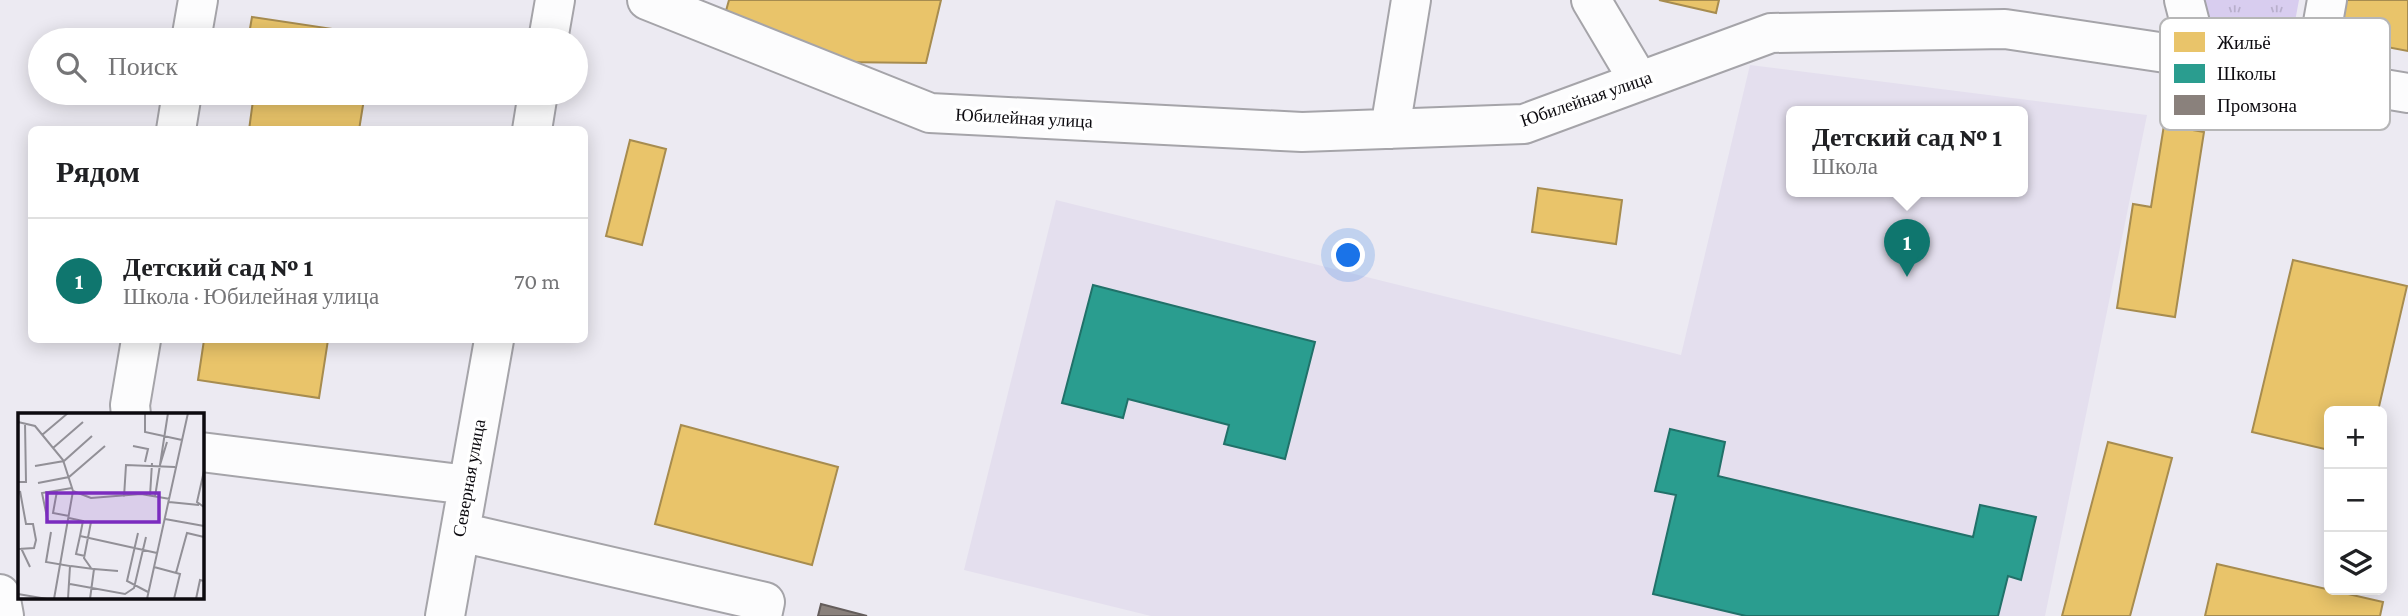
<!DOCTYPE html>
<html lang="ru">
<head>
<meta charset="utf-8">
<style>
  :root { --surface:#fff; --page:#f2f2f2; --text:#202124; --muted:#757577; --line:#e0e0e0; --accent:#0f766e }
  body { margin:0; font-family:"Crimson Pro",serif; background:var(--page); color:var(--text) }
  .controls { position:absolute; right:21px; bottom:21px; display:grid; overflow:hidden; border-radius:10px; box-shadow:0 4px 18px #0003 }
  .controls button { width:63px; height:63px; display:grid; place-items:center; padding:0; border:0; border-bottom:2px solid var(--line); background:var(--surface); color:var(--text); font:35px sans-serif }
  .you { position:absolute; left:1349px; top:256px; width:24px; height:24px; margin:-18px; border:5px solid #fff; border-radius:50%; background:#1a73e8; box-shadow:0 0 0 10px #1a73e833 }
  .badge { display:grid; place-items:center; width:46px; height:46px; border-radius:50%; background:var(--accent); color:#fff; font-size:23px; font-weight:700 }
  .pin { position:absolute; translate:-50% -58px; filter:drop-shadow(0 2px 4px #0008) }
  .pin::after { content:''; position:absolute; top:37px; width:24px; height:21px; background:inherit; clip-path:polygon(0 0,100% 0,50% 100%) }
  .popup { position:absolute; left:1786px; top:106px; width:242px; height:91px; box-sizing:border-box; display:grid; place-content:center; border-radius:10px; background:var(--surface); filter:drop-shadow(0 2px 5px #0005); font-size:23px; white-space:nowrap; color:var(--muted) }
  .popup b { font-size:26px; color:var(--text) }
  .popup::after { content:''; position:absolute; left:50%; top:100%; margin-left:-14px; border:14px solid transparent; border-top-color:var(--surface) }
  .list { margin:0; padding:0; list-style:none }
  h2 { display:flex; justify-content:space-between; align-items:center; height:91px; margin:0; padding:0 28px; font-size:30px }
  h2 small { font-size:23px; font-weight:400; color:var(--muted) }
  .list li { display:grid; grid-template-columns:46px 1fr auto; gap:21px; align-items:center; box-sizing:border-box; height:126px; padding:0 28px; border-top:2px solid var(--line) }
  .list b { display:block; font-size:26px; white-space:nowrap }
  .list p { margin:0; font-size:23px; white-space:nowrap; color:var(--muted) }
  .list em { font-size:23px; font-style:normal; color:var(--muted) }
  .icon { flex:none; width:38px; height:38px; fill:none; stroke:currentColor; stroke-width:2; stroke-linecap:round; stroke-linejoin:round }
  .map { position:relative; flex:none; width:2408px; height:616px; overflow:hidden }
  .search { position:absolute; background:var(--surface); box-shadow:0 4px 18px #0003; left:28px; top:28px; width:560px; height:77px; display:flex; align-items:center; gap:18px; box-sizing:border-box; padding:0 24px; border-radius:38px; color:var(--muted); font-size:26px }
  .panel { position:absolute; background:var(--surface); box-shadow:0 4px 18px #0003; left:28px; top:126px; width:560px; height:217px; border-radius:10px }
  .map>svg:first-child { display:block }
  .built { fill:#e4dfee; fill-rule:evenodd }
  .park { fill:url(#park-tufts) }
  .homes { fill:#e9c46a; stroke:#a78c4f; stroke-width:2 }
  .schools { fill:#2a9d8f; stroke:#217169; stroke-width:2 }
  .industry { fill:#8a817c; stroke:#645d5b; stroke-width:2 }
  .lines { fill:none; stroke-linecap:round; stroke-linejoin:round }
  .minor-casing { stroke:#a5a4a9; stroke-width:42 }
  .minor { stroke:#fcfcfd; stroke-width:38 }
  .labels { text-anchor:middle; stroke-width:7; stroke-linejoin:round; paint-order:stroke }
  .street-label { font-size:18px; fill:#0c0a0f; stroke:#fff }
  .inset-road { fill:none; stroke:#929097; stroke-width:2 }
  .view { fill:#7b2cbf; fill-opacity:0.15; stroke:#7b2cbf; stroke-width:3.5 }
  .inset-edge { fill:none; stroke:#0c0a0f; stroke-width:3.5 }
  .key { fill:#fff; stroke:#b6b6b7; stroke-width:2 }
  .key-label { font-size:19px; fill:#0c0a0f }
</style>
</head>
<body>
<div class="map">
<svg width="2408" height="616" viewBox="0 0 2408 616">
  <defs>
    <pattern id="park-tufts" width="24" height="20" patternUnits="userSpaceOnUse" patternTransform="scale(1.75)"><rect width="24" height="20" fill="#d8cdef"/><path d="M3 7l-1-3M5 7V3M7 7l1-3M15 17l-1-3M17 17v-4M19 17l1-3" fill="none" stroke="#b8afcc"/></pattern>
  </defs>
  <rect width="100%" height="100%" fill="#eceaf2"/>
  <!-- built -->
  <path class="built" d="M 1750,65 L 2147,115 L 2045,616 L 1151,616 L 964,570 L 1056,200 L 1681,355 ZM 1792,111 L 2022,111 L 2022,191 L 1792,191 Z"/>
  <!-- park -->
  <path class="park" d="M 2201,0 L 2299,0 L 2292,37 L 2206,25 Z"/>
  <!-- homes -->
  <path class="homes" d="M 729,0 L 941,0 L 926,63 L 837,62 L 724,18 Z
    M 1659,0 L 1719,0 L 1716,13 Z
    M 2341,0 L 2408,0 L 2408,51 L 2334,37 Z
    M 252,17 L 373,35 L 373,40 L 248,40 Z
    M 254,93 L 365,93 L 359,130 L 249,130 Z
    M 2164,125 L 2204,132 L 2175,317 L 2117,308 L 2133,204 L 2151,207 Z
    M 630,140 L 666,149 L 642,245 L 606,236 Z
    M 1538,188 L 1622,200 L 1616,244 L 1532,232 Z
    M 2293,260 L 2407,286 L 2378,411 L 2329,411 L 2329,450 L 2252,432 Z
    M 204,340 L 328,340 L 319,398 L 198,380 Z
    M 681,425 L 838,467 L 812,565 L 655,524 Z
    M 2108,442 L 2172,458 L 2130,616 L 2062,616 Z
    M 2217,564 L 2383,602 L 2380,616 L 2205,616 Z"/>
  <!-- schools -->
  <path class="schools" d="M 1093,285 L 1315,342 L 1285,459 L 1224,444 L 1229,425 L 1128,399 L 1123,418 L 1062,403 Z
    M 1670,429 L 1725,442 L 1718,476 L 1973,537 L 1980,505 L 2036,517 L 2021,580 L 2008,576 L 1998,616 L 1746,616 L 1653,594 L 1676,495 L 1655,491 Z"/>
  <!-- industry -->
  <path class="industry" d="M 821,604 L 867,616 L 818,616 Z"/>
  <g class="lines">
    <defs>
      <path id="minor" d="M 647,0 L 930,113 L 1302,132 L 1524,124 L 1771,33 L 2005,29 L 2199,58 L 2408,93
        M 1591,0 L 1639,81
        M 2184,0 L 2199,58
        M 191,40 L 198,0
        M 548,40 L 555,0
        M 2313,78 L 2327,0
        M 1390,129 L 1411,0
        M 176,130 L 182,93
        M 532,130 L 538,93
        M 131,415 L 130,405 L 141,340
        M 201,452 L 468,485
        M 460,532 L 765,602 L 762,616
        M 0,594 L 4,616
        M 445,616 L 494,340"/>
    </defs>
    <!-- minor casing -->
    <use href="#minor" class="minor-casing"/>
    <!-- minor -->
    <use href="#minor" class="minor"/>
  </g>
  <g class="labels">
    <!-- street labels -->
    <g class="street-label">
      <text transform="translate(1586 99) rotate(-19)" y="6">Юбилейная улица</text>
      <text transform="translate(1024 118) rotate(3)" y="6">Юбилейная улица</text>
      <text transform="translate(469 478) rotate(-80)" y="6">Северная улица</text>
    </g>
  </g>
  <!-- overview -->
  <g transform="translate(18 413)">
    <rect width="186" height="186" fill="#eceaf2"/>
    <path class="inset-road" d="M 127,0 L 127,19 L 164,27M 0,9 L 17,13 L 45,47 L 55,78 L 36,186M 24,22 L 50,0M 115,33 L 130,36 L 127,49M 35,35 L 65,9M 142,52 L 149,29M 17,53 L 46,48 L 74,23M 186,58 L 179,89 L 186,94M 0,69 L 8,69 L 7,10M 20,70 L 51,64 L 87,33M 39,78 L 35,100 L 51,103M 55,78 L 73,85 L 123,81 L 152,86M 132,83 L 134,50M 106,84 L 108,52 L 157,54M 137,84 L 150,0M 151,89 L 181,92M 51,105 L 65,108 L 62,123 L 139,140M 147,106 L 186,113M 30,109 L 24,80 L 54,75M 33,119 L 28,149 L 52,153 L 50,186M 120,120 L 109,168 L 130,179M 62,123 L 58,141 L 67,143M 3,135 L 12,154M 0,136 L 16,135 L 18,127 L 15,111 L 8,111 L 2,78M 53,153 L 76,156 L 72,186M 136,154 L 162,161 L 156,186M 73,155 L 66,145 L 73,109M 76,156 L 100,158M 158,160 L 169,120 L 186,124M 52,171 L 107,181 L 116,175 L 128,124M 0,181 L 29,186M 129,186 L 170,0M 178,186 L 182,167 L 186,168"/>
    <path class="view" d="M 29,80 L 141,80 L 141,109 L 29,109 Z"/>
    <rect width="186" height="186" class="inset-edge"/>
  </g>
  <!-- legend -->
  <rect x="2160" y="18" width="230" height="112" rx="10" class="key"/>
  <rect x="2174" y="32" width="31" height="20" fill="#e9c46a"/>
  <rect x="2174" y="64" width="31" height="19" fill="#2a9d8f"/>
  <rect x="2174" y="95" width="31" height="20" fill="#8a817c"/>
  <g class="key-label">
    <text x="2217" y="49">Жильё</text>
    <text x="2217" y="80">Школы</text>
    <text x="2217" y="112">Промзона</text>
  </g>
</svg>
<div class="controls">
<button>+</button>
<button>−</button>
<button><svg class="icon" aria-label="layers" viewBox="0 0 24 24"><path d="M12 4l9 5-9 5-9-5zM3 14l9 5 9-5"/></svg></button>
</div>
<div class="you"></div>
<div class="pin badge" style="left:1907px;top:277px">1</div>
<div class="popup"><b>Детский сад № 1</b>Школа</div>
<div class="search"><svg class="icon" aria-label="search" viewBox="0 0 24 24"><circle cx="10" cy="10" r="6"/><path d="M15 15l6 6"/></svg>Поиск</div>
<section class="panel">
<h2>Рядом<small></small></h2>
<ul class="list">
<li><span class="badge">1</span><div><b>Детский сад № 1</b><p>Школа · Юбилейная улица</p></div><em>70 m</em></li>
</ul>
</section>
</div>
</body>
</html>
